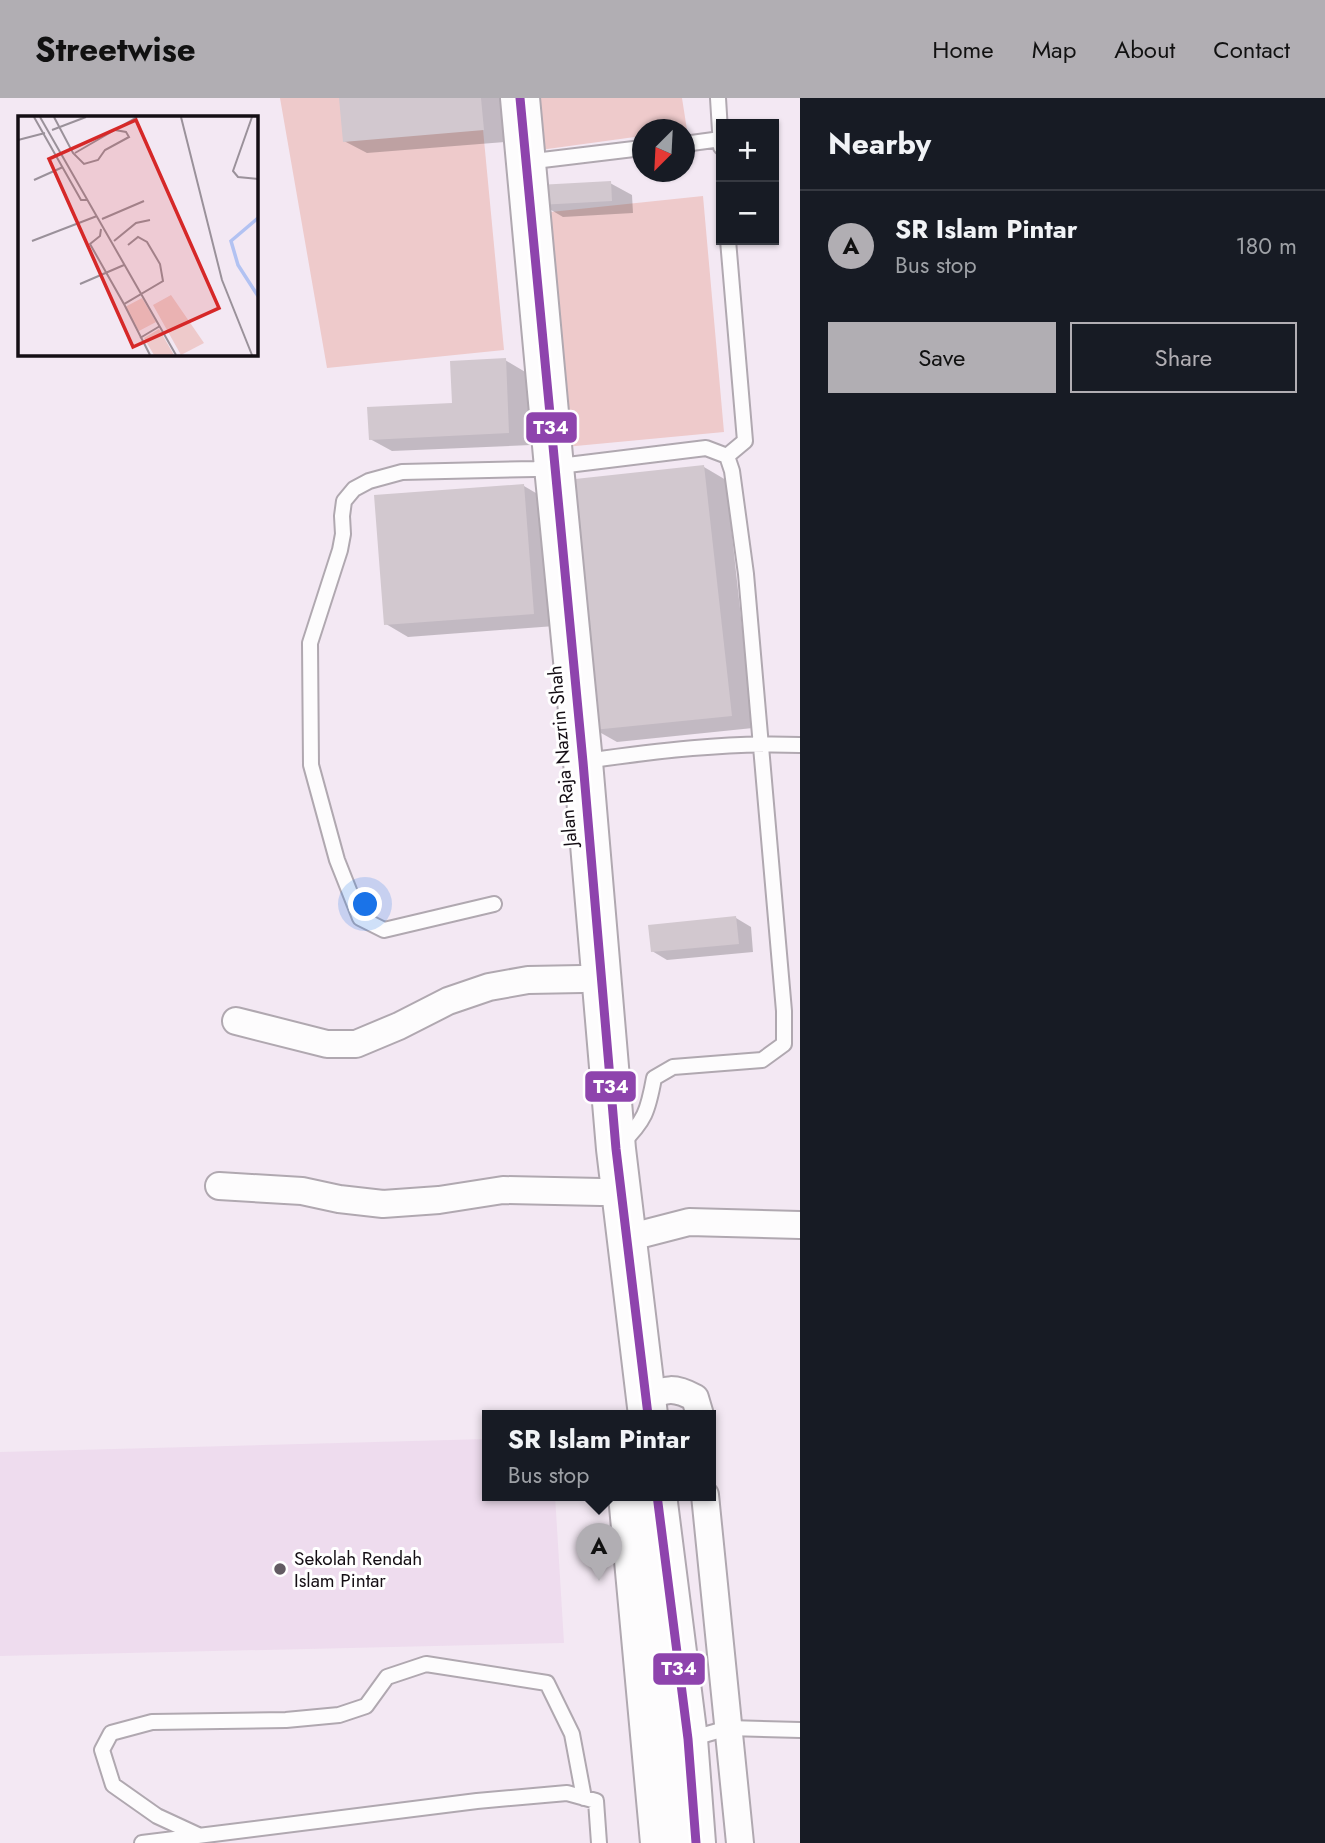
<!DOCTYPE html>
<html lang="en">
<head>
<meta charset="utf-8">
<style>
  :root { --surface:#171b24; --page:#20242c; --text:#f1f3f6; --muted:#9ea1a6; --line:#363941; --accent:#b1aeb3 }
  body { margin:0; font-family:Jost,sans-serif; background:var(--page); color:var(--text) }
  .controls { position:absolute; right:21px; top:21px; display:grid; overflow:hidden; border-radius:0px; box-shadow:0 2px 5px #0004 }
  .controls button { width:63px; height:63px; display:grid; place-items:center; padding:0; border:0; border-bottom:2px solid var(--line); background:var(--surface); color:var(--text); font:35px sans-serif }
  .compass { position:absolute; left:632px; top:21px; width:63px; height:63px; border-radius:50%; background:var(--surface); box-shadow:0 2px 5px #0004; rotate:204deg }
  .you { position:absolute; left:366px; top:807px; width:24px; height:24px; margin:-18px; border:5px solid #fff; border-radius:50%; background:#1a73e8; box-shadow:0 0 0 10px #1a73e833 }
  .badge { display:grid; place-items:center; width:46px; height:46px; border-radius:50%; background:var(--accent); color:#111; font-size:23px; font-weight:700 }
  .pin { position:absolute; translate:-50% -58px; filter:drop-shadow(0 2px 4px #0008) }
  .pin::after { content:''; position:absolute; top:37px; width:24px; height:21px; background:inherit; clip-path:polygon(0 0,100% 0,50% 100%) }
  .popup { position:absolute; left:482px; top:1312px; width:234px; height:91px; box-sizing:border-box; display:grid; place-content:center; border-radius:0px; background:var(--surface); filter:drop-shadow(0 2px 5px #0005); font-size:23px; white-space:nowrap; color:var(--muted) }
  .popup b { font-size:26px; color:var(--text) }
  .popup::after { content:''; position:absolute; left:50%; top:100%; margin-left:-14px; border:14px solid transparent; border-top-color:var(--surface) }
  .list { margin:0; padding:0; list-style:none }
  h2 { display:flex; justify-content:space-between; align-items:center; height:91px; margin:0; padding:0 28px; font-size:30px }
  h2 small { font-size:23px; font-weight:400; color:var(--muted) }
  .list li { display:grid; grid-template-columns:46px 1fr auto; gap:21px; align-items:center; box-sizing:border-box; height:112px; padding:0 28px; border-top:2px solid var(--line) }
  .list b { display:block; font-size:26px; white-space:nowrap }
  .list p { margin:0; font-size:23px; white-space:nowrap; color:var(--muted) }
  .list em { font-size:23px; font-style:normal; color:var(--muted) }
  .actions { display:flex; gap:14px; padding:21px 28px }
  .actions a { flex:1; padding:16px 0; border:2px solid var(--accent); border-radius:0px; text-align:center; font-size:24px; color:var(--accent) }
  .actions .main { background:var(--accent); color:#111 }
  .map { position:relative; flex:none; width:800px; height:1745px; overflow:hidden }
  header { display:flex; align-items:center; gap:42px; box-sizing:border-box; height:98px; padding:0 35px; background:var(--accent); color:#111 }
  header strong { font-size:33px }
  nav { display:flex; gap:38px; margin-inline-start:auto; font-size:24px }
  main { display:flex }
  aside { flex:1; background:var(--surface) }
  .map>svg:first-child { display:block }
  .built { fill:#eedcee }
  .green { fill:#eecacb }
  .shadow { fill:#0003 }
  .building { fill:#d2c8cf }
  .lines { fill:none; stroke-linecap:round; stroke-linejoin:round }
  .lane-casing { stroke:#b0a8b0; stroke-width:18 }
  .street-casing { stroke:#b0a8b0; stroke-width:30 }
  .highway-casing { stroke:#b0a8b0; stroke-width:42 }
  .lane { stroke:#fdfcfd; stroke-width:14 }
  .street { stroke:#fdfcfd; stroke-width:26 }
  .highway { stroke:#fdfcfd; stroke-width:38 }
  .bus-1-casing { stroke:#fff; stroke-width:14 }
  .bus-1 { stroke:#8e44ad; stroke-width:9 }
  .poi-dot { fill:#625a62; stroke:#fff; stroke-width:2.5 }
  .labels { text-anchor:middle; stroke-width:6; stroke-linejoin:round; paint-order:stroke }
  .street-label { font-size:19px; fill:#140e14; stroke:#fff }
  .poi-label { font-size:19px; fill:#140e14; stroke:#fff; text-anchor:start }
  .inset-river { fill:none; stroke:#b2c2f2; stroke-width:3.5 }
  .inset-road { fill:none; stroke:#9a919a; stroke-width:2 }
  .view { fill:#d62828; fill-opacity:0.15; stroke:#d62828; stroke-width:3.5 }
  .inset-edge { fill:none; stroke:#140e14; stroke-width:3.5 }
  .line-badge { stroke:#fff; stroke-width:2.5 }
  .badge-label { font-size:19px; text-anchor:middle; font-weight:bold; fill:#fff }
</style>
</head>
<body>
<header>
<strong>Streetwise</strong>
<nav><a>Home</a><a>Map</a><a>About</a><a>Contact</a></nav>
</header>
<main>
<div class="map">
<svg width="800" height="1745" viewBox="0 0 800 1745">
  <rect width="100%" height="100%" fill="#f3e8f3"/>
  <!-- built -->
  <path class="built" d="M 487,1341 L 487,1397 L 555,1397 L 564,1545 L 0,1558 L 0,1354 Z"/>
  <!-- green -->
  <path class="green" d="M 280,0 L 480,0 L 504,252 L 327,270 Z
    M 535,0 L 682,0 L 687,32 L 642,32 L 642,38 L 540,52 Z
    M 703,98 L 724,334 L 565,349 L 541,115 Z"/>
  <!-- shadow -->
  <path class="shadow" d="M 341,0 L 501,0 L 505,44 L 367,55 L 344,43 Z
    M 610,85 L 632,97 L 633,115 L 563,119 L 541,106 Z
    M 505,262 L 527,275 L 531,347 L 392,353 L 370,341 L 454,306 Z
    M 704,369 L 726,382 L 753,630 L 617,644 L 594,631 Z
    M 524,388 L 546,401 L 555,528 L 408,539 L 386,526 Z
    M 736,820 L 751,829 L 753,854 L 667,862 L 652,853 Z"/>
  <!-- building -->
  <path class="building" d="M 339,0 L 481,0 L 484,32 L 343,44 Z
    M 611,83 L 612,103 L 539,107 L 538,87 Z
    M 506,260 L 509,335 L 369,342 L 367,309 L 452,305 L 450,263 Z
    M 704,367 L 732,618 L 593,632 L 566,382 Z
    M 524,386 L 534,516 L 384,527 L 374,397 Z
    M 736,818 L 739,846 L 651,854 L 648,827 Z"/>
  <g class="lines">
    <defs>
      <path id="lane" d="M 718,0 L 721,49
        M 684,46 L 721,41
        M 526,64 L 642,50
        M 727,358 L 745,343 L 728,142
        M 585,663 C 656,653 728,644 800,647
        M 494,806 L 384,832 L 360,820 L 337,762 L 311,667 L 310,545 L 340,452 L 343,436 L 342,418 L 344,403 L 354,391 L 369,383 L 402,374 L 535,371 L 706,350 L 727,358 L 732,373 L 746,476 L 784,913 L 784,946 L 762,962 L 673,969 L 654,980 C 648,1013 645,1023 620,1047
        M 690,1641 L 728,1630 L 800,1632
        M 198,1737 L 157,1718 L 113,1687 L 102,1652 L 111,1635 L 152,1624 L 286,1622 L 339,1617 L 366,1608 L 387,1579 L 426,1566 L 547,1585 L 572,1636 L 584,1700
        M 142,1745 L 477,1703 L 567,1695 L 596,1703 L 599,1745"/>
      <path id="street" d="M 236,923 L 327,946 L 356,946 L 399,928 L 448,903 L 489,889 L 528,882 L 582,881
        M 219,1088 L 302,1093 L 339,1101 L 383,1106 L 439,1102 L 503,1092 L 601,1094
        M 627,1140 L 689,1124 L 800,1127
        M 646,1300 C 666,1290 675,1289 695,1300 L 700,1317
        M 705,1397 L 740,1745"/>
      <path id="highway" d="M 520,0 L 554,369 L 583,664 L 616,1051 L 648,1317
        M 628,1397 L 660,1745
        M 657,1397 L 688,1641 L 696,1745"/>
    </defs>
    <!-- lane casing -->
    <use href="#lane" class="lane-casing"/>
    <!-- street casing -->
    <use href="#street" class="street-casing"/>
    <!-- highway casing -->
    <use href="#highway" class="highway-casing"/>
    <!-- lane -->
    <use href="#lane" class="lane"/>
    <!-- street -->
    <use href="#street" class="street"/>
    <!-- highway -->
    <use href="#highway" class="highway"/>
    <defs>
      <path id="bus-1" d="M 520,0 L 583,664 L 616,1051 L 648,1317
        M 657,1397 L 688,1641 L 696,1745"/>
    </defs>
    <!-- bus-1 casing -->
    <use href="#bus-1" class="bus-1-casing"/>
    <!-- bus-1 -->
    <use href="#bus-1" class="bus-1"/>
  </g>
  <!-- markers -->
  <circle class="poi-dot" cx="280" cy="1471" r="7"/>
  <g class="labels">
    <!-- street labels -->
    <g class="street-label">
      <text transform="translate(562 658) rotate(-95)" y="7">Jalan Raja Nazrin Shah</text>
    </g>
    <!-- poi labels -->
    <g class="poi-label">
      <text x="294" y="1467">Sekolah Rendah<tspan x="294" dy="22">Islam Pintar</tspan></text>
    </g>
  </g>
  <!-- overview -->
  <g transform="translate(18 18)">
    <rect width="240" height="240" fill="#f3e8f3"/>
    <path d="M 153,179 L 186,227 L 163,239 L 135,189 ZM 124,182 L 138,206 L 121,215 L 107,191 ZM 141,213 L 156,239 L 136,239 L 126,222 Z" fill="#eecacb"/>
    <path class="inset-river" d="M 240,102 L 213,125 L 220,149 L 240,180"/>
    <path class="inset-road" d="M 16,1 L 63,84 L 69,84M 22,1 L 158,239M 36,1 L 55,37 L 66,48 L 80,44 L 87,34 L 111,21 L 108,16 L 97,14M 163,1 L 204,164 L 234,239M 234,1 L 215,55 L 220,61 L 240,63M 34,14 L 68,1M 0,24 L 27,17M 57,37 L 119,1M 16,64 L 45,51M 84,103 L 126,85M 83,113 L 82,120 L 72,128 L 106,188 L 145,165 L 142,148 L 129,126 L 120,121 L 110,129M 14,125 L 79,100M 96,125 L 118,107 L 132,104M 62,168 L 106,149M 106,188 L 132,239M 122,222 L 142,210"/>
    <path class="view" d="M 118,4 L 201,192 L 115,231 L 31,43 Z"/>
    <rect width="240" height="240" class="inset-edge"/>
  </g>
  <g class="line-badge">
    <rect x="525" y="313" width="53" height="33" rx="7" fill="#8e44ad"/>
    <rect x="584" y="972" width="53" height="33" rx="7" fill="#8e44ad"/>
    <rect x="652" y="1554" width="54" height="34" rx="7" fill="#8e44ad"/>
  </g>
  <g class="badge-label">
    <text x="551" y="336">T34</text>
    <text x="611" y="995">T34</text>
    <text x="679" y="1577">T34</text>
  </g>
</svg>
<div class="controls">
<button>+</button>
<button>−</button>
</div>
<svg class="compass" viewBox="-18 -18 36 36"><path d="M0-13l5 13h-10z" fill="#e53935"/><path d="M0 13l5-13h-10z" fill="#9ea1a6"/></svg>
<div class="you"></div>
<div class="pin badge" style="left:599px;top:1483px">A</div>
<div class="popup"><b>SR Islam Pintar</b>Bus stop</div>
</div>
<aside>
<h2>Nearby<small></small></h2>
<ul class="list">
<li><span class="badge">A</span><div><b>SR Islam Pintar</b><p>Bus stop</p></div><em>180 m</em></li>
</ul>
<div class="actions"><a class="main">Save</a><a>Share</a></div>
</aside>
</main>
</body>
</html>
